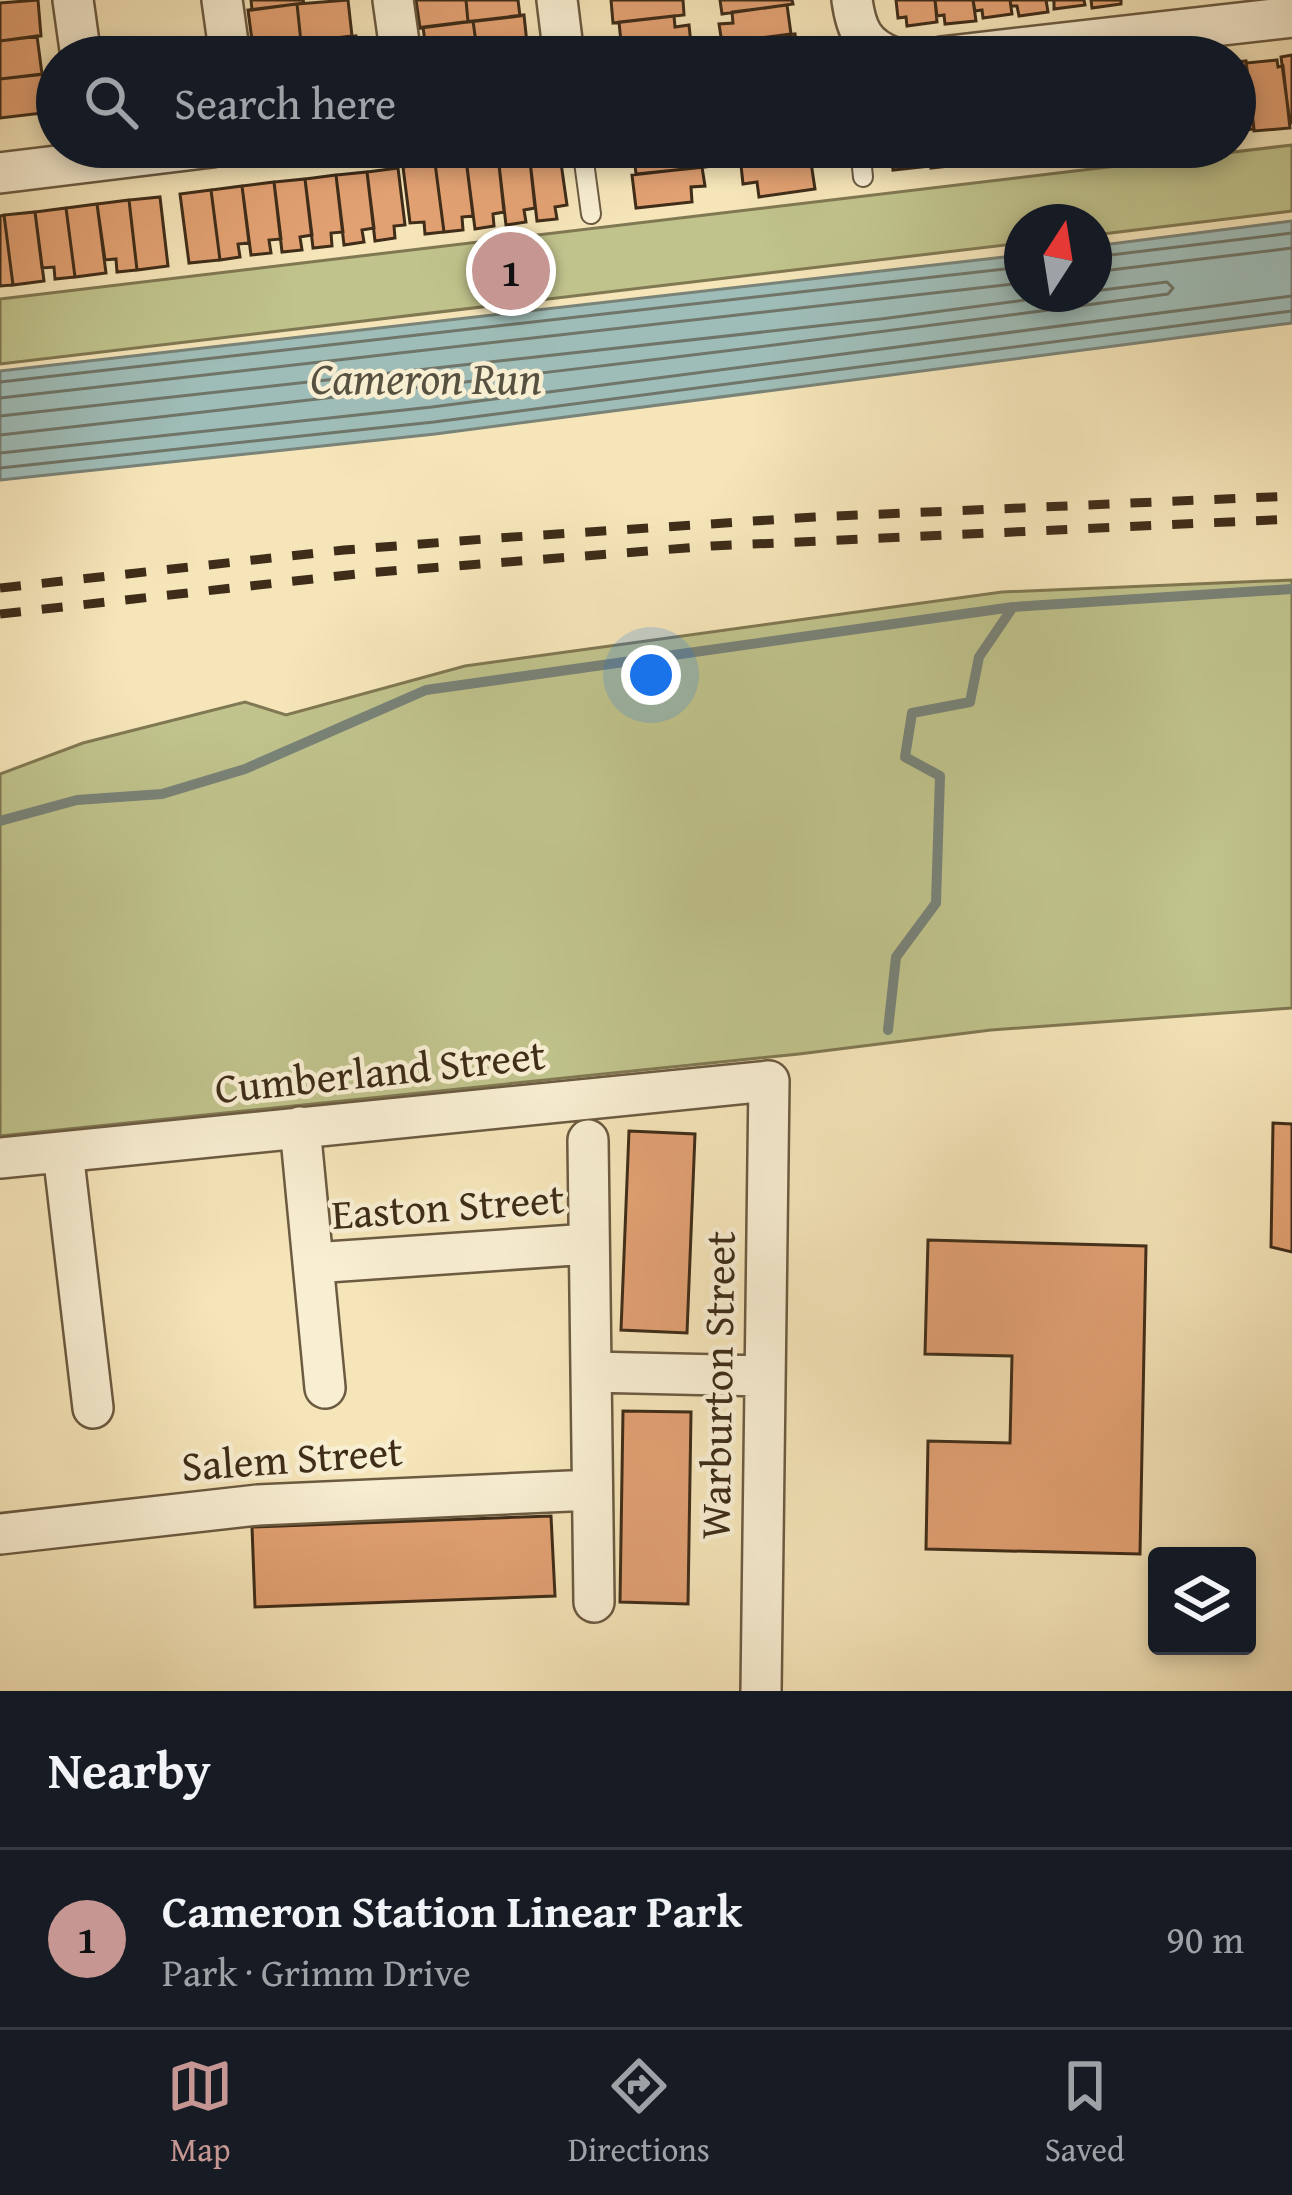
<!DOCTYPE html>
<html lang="en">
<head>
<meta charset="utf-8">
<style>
  :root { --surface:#171b24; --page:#242831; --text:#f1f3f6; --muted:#9ea1a6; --line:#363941; --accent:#c59692 }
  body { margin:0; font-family:"Gentium Book Plus",serif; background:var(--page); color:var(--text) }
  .controls { position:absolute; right:36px; bottom:36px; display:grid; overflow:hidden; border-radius:12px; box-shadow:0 6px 18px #0003 }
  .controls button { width:108px; height:108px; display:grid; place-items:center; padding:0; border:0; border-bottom:3px solid var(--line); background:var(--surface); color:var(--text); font:60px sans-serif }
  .compass { position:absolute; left:1004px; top:204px; width:108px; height:108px; border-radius:50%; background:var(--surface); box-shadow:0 6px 18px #0003; rotate:12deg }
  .you { position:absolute; left:651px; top:675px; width:42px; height:42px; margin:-30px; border:9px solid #fff; border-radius:50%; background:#1a73e8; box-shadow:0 0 0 18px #1a73e833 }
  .badge { display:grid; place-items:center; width:78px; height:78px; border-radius:50%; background:var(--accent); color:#111; font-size:39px; font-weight:700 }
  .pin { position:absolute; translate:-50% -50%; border:6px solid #fff; box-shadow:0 3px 12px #0006 }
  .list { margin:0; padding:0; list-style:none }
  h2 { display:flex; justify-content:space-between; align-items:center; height:156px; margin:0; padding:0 48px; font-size:51px }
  h2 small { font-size:39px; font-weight:400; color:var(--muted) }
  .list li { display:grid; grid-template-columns:78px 1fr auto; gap:36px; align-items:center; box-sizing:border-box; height:180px; padding:0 48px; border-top:3px solid var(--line) }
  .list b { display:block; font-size:45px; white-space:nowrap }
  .list p { margin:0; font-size:39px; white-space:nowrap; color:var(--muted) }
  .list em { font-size:39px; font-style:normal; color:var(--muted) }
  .icon { flex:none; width:66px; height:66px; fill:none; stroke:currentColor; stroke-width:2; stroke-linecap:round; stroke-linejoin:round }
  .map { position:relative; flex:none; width:1292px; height:1691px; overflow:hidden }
  .search { position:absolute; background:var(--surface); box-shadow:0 6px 18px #0003; left:36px; right:36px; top:36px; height:132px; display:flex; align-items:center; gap:30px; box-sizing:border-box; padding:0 42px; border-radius:66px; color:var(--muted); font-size:45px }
  .sheet { height:336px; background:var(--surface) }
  nav { display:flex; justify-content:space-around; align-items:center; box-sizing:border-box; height:168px; border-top:3px solid var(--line); background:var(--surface); font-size:33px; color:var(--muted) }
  nav a { display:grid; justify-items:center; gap:6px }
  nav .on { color:var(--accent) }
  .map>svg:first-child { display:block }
  .green { fill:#c0c38c; stroke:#807852; stroke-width:3 }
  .water { fill:#9fbdb8; stroke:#798378; stroke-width:3 }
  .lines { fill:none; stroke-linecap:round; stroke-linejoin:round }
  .shore { stroke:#6f7568; stroke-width:3 }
  .stream { stroke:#798378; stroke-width:10 }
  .building { fill:#e2a173; stroke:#3f2d19; stroke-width:3 }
  .lane-casing { stroke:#6c5b41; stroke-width:22 }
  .street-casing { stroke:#6c5b41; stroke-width:44 }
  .lane { stroke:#f8eed2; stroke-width:18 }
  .street { stroke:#f8eed2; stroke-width:39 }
  .rail { stroke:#3f2d19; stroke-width:9; stroke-dasharray:21 21; stroke-linecap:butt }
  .labels { text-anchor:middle; stroke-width:9; stroke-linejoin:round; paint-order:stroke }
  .street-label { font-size:42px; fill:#3f2d19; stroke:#f8eed2 }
  .water-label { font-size:45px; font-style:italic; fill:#575141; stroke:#f8eed2 }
</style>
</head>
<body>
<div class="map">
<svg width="1292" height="1691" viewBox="0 0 1292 1691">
  <rect width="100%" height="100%" fill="#f5e5b9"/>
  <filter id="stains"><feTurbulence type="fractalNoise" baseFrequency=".00167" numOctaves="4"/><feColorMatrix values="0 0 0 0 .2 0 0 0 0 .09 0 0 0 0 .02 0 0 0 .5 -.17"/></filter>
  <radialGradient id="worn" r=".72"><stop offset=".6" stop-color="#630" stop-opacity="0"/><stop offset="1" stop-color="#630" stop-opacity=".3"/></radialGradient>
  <!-- green -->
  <path class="green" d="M 1292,145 L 1292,211 L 1094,235 L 1094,222 L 1022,222 L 1022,243 L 0,364 L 0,299 Z
    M 1292,580 L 1292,1008 L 991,1030 L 799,1054 L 0,1136 L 0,774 L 83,743 L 245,702 L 286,715 L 465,666 L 1002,592 Z"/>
  <!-- water -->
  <path class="water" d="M 1292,221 L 1292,323 L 435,434 L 0,480 L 0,371 L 1022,255 L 1022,294 L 1094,294 L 1094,246 Z"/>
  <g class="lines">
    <!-- shore -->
    <path class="shore" d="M 1094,257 L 1292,233
      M 1094,272 L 1292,248
      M 0,382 L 1022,267
      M 0,398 L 1022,283
      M 0,416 L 881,319 L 1025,300 L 1043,294
      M 0,435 C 390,391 779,347 1168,294 L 1173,288 L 1167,282 L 1094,291
      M 0,453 L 432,407 L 1292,296
      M 0,468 L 434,422 L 1292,311"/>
    <!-- stream -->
    <path class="stream" d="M 0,821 L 77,800 L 162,794 L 245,769 L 426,690 L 1013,607 L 1292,589
      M 888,1030 L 896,957 L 936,903 L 940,776 L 905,757 L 912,713 L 970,702 L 979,657 L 1013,607"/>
  </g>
  <!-- building -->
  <path class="building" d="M 38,0 L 41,36 L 0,41 L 0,3 Z
    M 251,0 L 303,0 L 304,3 L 252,10 Z
    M 348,0 L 352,36 L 301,42 L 297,4 Z
    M 416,0 L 466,0 L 468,22 L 420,28 Z
    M 466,0 L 518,0 L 520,16 L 468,22 Z
    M 611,0 L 683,0 L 684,15 L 613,23 Z
    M 720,0 L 792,0 L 793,4 L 722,14 Z
    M 896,0 L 935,0 L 937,22 L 907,26 L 906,17 L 898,18 Z
    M 935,0 L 973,0 L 976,21 L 945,24 L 944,15 L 937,16 Z
    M 973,0 L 1010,0 L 1012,14 L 983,18 L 982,10 L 975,11 Z
    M 1010,0 L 1046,0 L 1048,12 L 1019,16 L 1017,6 L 1011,6 Z
    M 1046,0 L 1084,0 L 1085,5 L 1054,9 L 1054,0 Z
    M 1091,0 L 1121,0 L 1121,4 L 1092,8 Z
    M 297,4 L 301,42 L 253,48 L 248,10 Z
    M 787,5 L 791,34 L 722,43 L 719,24 L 733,23 L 732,12 Z
    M 524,15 L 528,53 L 478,57 L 473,21 Z
    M 674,16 L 675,27 L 689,25 L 691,44 L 622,52 L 619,22 Z
    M 473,21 L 478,57 L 427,57 L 423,27 Z
    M 795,34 L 798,57 L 727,57 L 741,52 L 739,41 Z
    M 37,36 L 42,74 L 0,79 L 0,41 Z
    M 356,36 L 359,57 L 308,57 L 306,41 Z
    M 306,41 L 308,57 L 257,57 L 256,48 Z
    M 674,46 L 675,57 L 618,57 L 617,53 Z
    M 1292,55 L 1292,123 L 1290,123 L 1281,57 Z
    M 1277,60 L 1278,67 L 1283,66 L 1290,128 L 1254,131 L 1246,63 Z
    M 1246,61 L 1254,129 L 1235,131 L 1235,62 Z
    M 46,74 L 51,112 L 0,118 L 0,79 Z
    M 633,147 L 704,148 L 706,167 L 636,174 Z
    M 734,147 L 805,147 L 807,156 L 737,166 Z
    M 891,147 L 929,147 L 931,166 L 893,170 Z
    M 929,147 L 965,147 L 967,164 L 931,168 Z
    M 965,147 L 1002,147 L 1003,156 L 967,160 Z
    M 1002,147 L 1040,147 L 1041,154 L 1003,159 Z
    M 559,149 L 567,205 L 555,207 L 557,219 L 537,221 L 529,152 Z
    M 529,152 L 535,208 L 524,210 L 526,222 L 506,225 L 498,156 Z
    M 498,156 L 504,212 L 493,214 L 494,226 L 475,229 L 466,159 Z
    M 807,156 L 810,156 L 815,189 L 759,197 L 757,182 L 743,184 L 741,165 Z
    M 466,159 L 473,216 L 462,217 L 463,230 L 444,232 L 435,163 Z
    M 435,163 L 444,232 L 425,234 L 424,222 L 410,223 L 403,167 Z
    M 702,167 L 705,186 L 691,187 L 692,202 L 636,208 L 632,175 Z
    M 398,168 L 405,225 L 394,226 L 395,238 L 375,241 L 367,172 Z
    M 367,172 L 374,228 L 362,230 L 364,242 L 344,245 L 336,175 Z
    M 336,175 L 343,232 L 331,233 L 332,246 L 313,248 L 305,179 Z
    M 305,179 L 312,235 L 300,237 L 302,250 L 282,252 L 274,182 Z
    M 274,182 L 281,239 L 269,240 L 271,253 L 251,255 L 242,186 Z
    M 242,186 L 249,243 L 238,244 L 240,257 L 220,260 L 211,190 Z
    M 211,190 L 220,260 L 189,263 L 180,194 Z
    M 160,197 L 168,266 L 137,270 L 129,200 Z
    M 129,200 L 137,270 L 117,272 L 116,259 L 105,260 L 97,204 Z
    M 97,204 L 106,273 L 75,277 L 66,208 Z
    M 66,208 L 75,277 L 55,279 L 54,267 L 42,268 L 35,212 Z
    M 35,212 L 44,281 L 13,285 L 4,215 Z
    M 4,215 L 13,285 L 0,286 L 0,216 Z
    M 1273,1123 L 1292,1124 L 1292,1252 L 1271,1247 Z
    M 629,1131 L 695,1134 L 687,1333 L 621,1330 Z
    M 928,1240 L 1146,1246 L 1140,1554 L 926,1549 L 928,1441 L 1010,1443 L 1012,1356 L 925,1354 Z
    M 623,1411 L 691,1412 L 688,1604 L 620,1602 Z
    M 551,1516 L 555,1596 L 255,1607 L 252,1527 Z"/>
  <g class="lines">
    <defs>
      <path id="lane" d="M 582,147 L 591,214
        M 860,147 L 863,177"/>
      <path id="street" d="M 73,0 L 81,57
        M 222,0 L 230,57
        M 393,0 L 401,57
        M 557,0 L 564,57
        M 852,0 C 856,29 863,46 892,57
        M 941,57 L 1292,17
        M 0,173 L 212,147
        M 300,1127 L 325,1388
        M 588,1140 L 594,1602
        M 63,1152 L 93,1408
        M 0,1158 L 769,1081 L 761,1691
        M 313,1263 L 589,1244
        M 591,1372 L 765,1376
        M 0,1534 L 258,1505 L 592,1490"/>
    </defs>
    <!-- lane casing -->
    <use href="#lane" class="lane-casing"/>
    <!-- street casing -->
    <use href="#street" class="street-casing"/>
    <!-- lane -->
    <use href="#lane" class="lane"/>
    <!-- street -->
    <use href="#street" class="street"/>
    <!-- rail -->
    <path class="rail" d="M 0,588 L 344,550 L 498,538 L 815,517 L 1292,496
      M 0,614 L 366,573 L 712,546 L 1292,519"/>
  </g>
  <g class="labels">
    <!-- street labels -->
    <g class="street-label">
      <text transform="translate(380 1071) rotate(-6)" y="15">Cumberland Street</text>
      <text transform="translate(448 1206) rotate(-4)" y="15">Easton Street</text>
      <text transform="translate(717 1385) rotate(-89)" y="15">Warburton Street</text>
      <text transform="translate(292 1458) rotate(-4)" y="15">Salem Street</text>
    </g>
    <!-- water labels -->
    <g class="water-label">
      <text x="426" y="394">Cameron Run</text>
    </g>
  </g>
  <rect width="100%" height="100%" filter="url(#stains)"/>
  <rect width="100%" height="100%" fill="url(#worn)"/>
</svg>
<div class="controls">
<button><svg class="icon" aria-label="layers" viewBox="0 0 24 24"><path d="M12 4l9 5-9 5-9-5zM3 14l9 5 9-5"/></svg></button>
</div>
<svg class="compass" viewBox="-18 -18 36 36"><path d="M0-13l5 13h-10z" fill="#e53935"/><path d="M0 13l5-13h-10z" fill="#9ea1a6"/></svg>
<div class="you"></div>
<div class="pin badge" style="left:511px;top:271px">1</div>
<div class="search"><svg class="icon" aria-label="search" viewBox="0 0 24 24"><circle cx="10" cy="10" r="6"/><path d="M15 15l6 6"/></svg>Search here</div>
</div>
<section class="sheet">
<h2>Nearby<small></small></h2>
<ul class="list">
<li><span class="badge">1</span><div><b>Cameron Station Linear Park</b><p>Park · Grimm Drive</p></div><em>90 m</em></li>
</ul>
</section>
<nav>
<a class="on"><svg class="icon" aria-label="map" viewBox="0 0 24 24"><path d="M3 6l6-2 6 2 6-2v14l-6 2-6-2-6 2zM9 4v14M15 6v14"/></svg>Map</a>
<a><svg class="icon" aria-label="directions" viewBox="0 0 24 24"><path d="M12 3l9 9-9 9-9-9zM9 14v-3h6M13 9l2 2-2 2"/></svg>Directions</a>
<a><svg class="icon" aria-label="saved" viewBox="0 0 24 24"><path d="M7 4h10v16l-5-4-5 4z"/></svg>Saved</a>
</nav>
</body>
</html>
